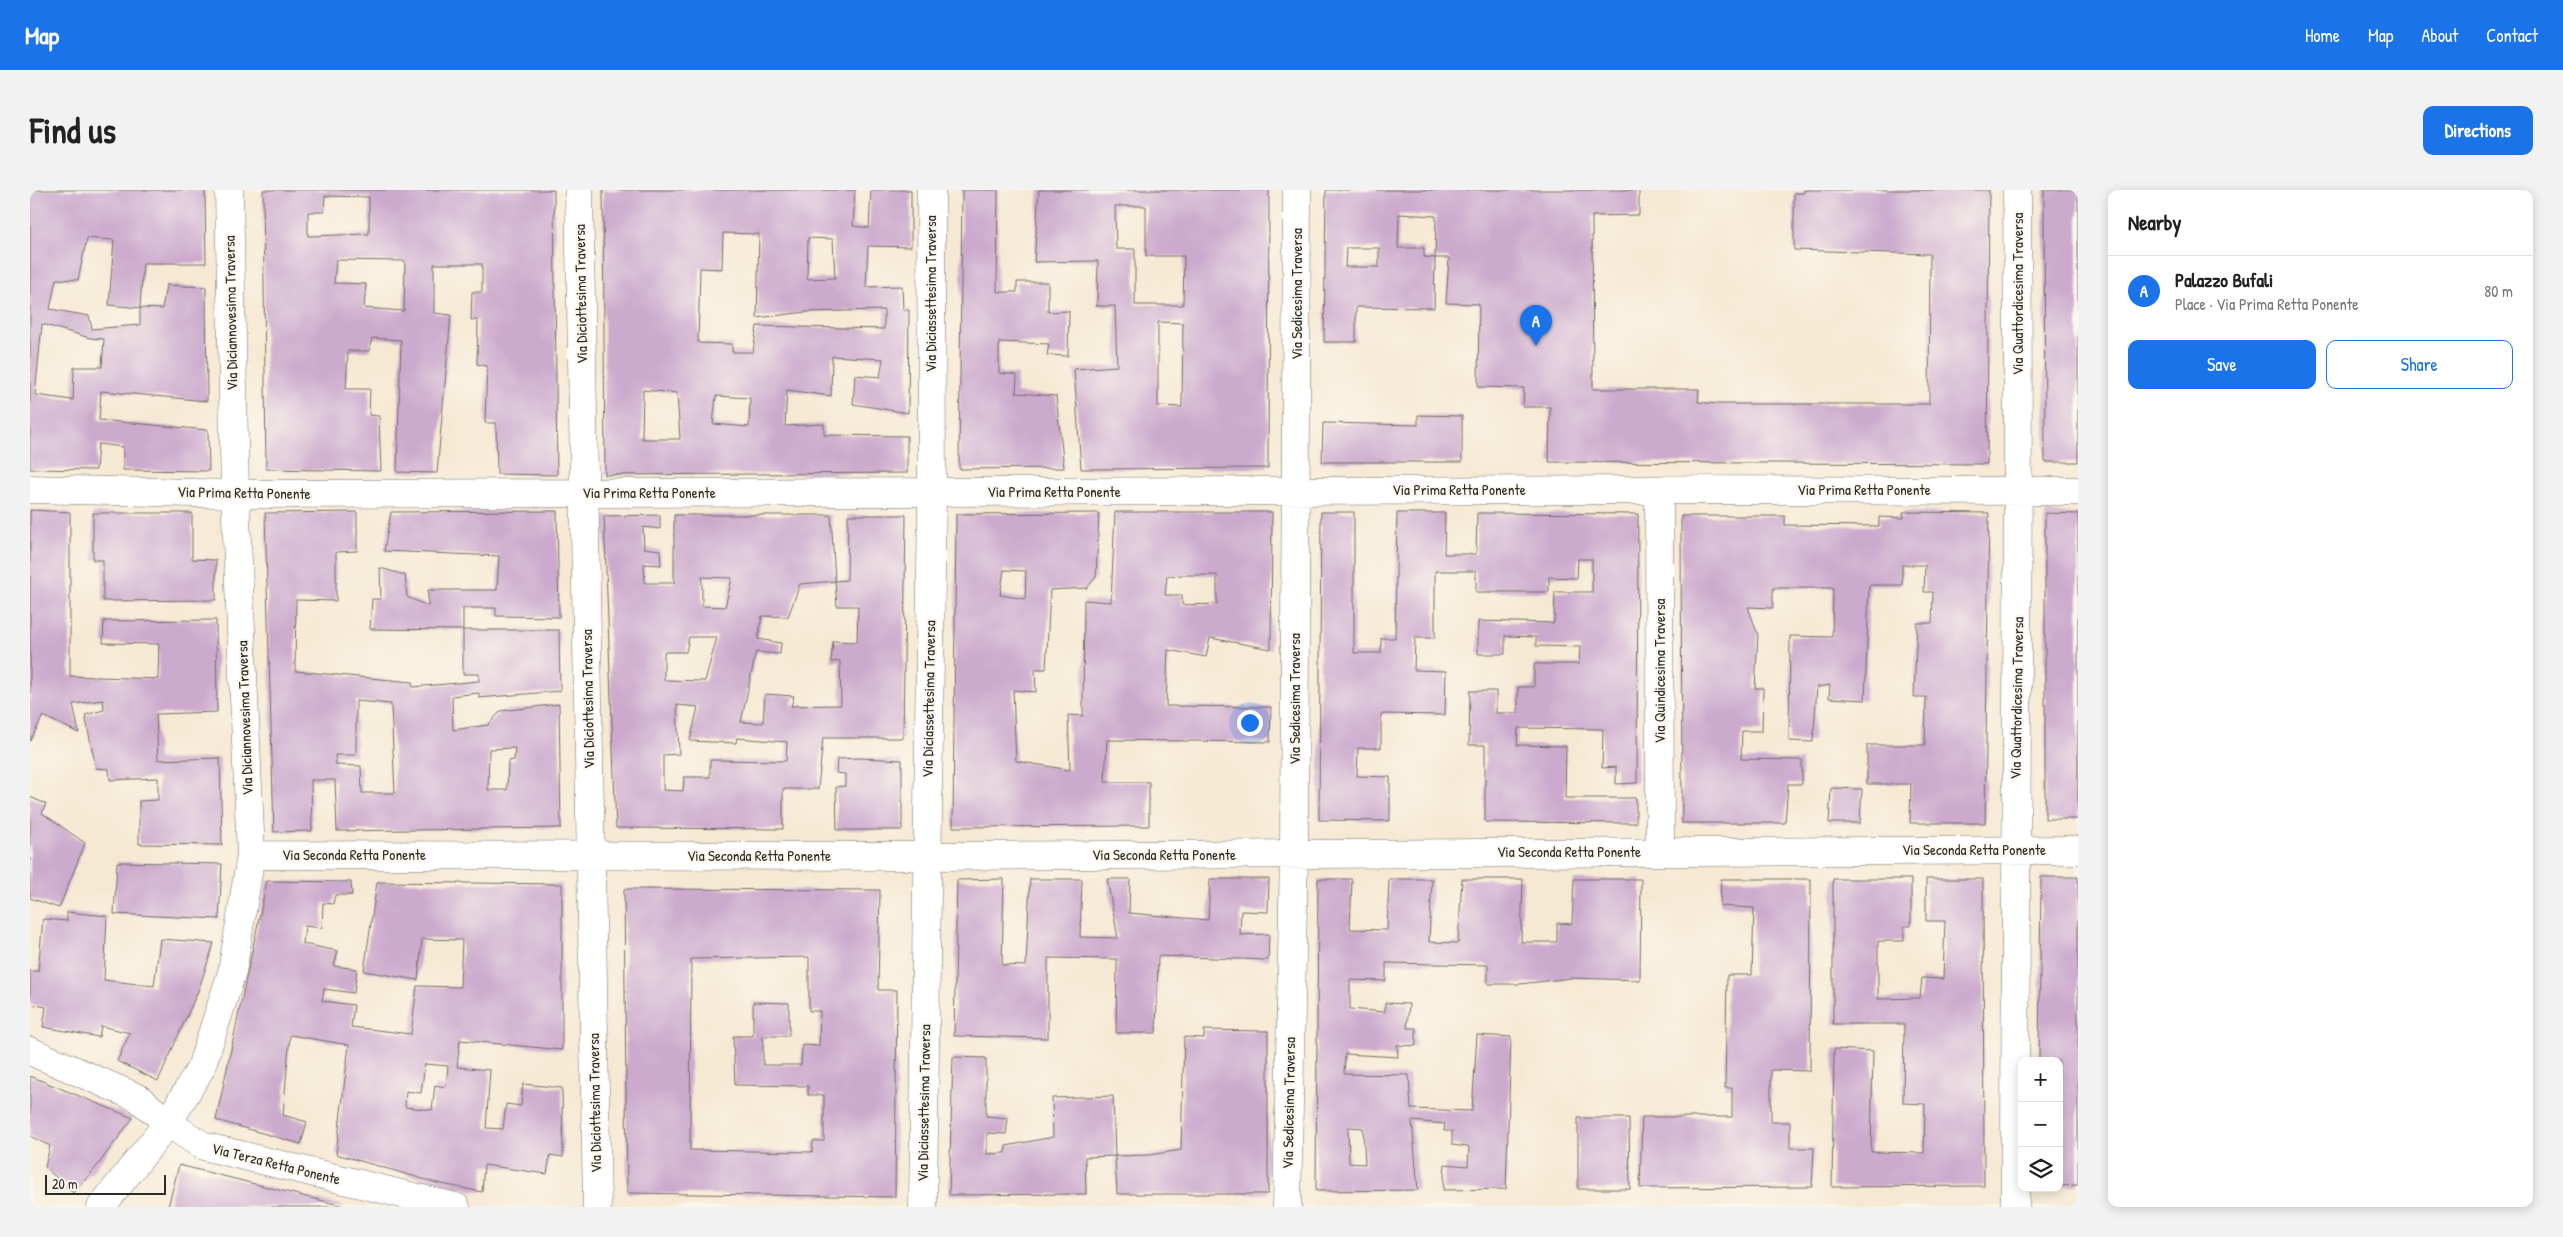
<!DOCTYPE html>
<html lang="en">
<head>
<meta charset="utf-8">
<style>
  :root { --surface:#fff; --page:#f2f2f2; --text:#222; --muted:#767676; --line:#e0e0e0; --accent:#1a73e8 }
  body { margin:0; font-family:"Patrick Hand",sans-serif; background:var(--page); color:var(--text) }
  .controls { position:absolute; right:15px; bottom:15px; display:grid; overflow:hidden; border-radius:10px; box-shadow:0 2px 12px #0003 }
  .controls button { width:45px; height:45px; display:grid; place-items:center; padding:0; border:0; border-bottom:1px solid var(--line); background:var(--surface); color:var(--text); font:25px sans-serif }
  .scale { position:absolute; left:15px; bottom:12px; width:121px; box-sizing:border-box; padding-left:5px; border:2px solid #2b2b2b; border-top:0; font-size:14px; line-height:18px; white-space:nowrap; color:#2b2b2b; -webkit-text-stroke:4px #fbf7ec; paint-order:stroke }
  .you { position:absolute; left:1219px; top:532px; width:18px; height:18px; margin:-12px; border:4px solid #fff; border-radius:50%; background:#1a73e8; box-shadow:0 0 0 8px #1a73e833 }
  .badge { display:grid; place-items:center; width:32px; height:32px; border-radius:50%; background:var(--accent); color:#fff; font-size:16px; font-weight:700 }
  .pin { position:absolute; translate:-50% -41px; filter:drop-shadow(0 1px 2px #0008) }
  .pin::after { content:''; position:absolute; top:26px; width:18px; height:15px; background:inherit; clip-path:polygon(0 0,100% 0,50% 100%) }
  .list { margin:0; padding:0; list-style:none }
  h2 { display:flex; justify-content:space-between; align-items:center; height:65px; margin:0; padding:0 20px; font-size:21px }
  h2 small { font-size:16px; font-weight:400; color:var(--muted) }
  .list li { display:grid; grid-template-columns:32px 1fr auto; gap:15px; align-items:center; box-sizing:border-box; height:70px; padding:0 20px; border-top:1px solid var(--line) }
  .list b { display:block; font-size:19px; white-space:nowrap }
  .list p { margin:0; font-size:16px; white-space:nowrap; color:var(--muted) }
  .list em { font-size:16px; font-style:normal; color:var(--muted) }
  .actions { display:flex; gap:10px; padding:15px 20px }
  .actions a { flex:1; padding:11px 0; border:1px solid var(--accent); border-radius:10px; text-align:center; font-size:18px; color:var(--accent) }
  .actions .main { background:var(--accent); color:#fff }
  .icon { flex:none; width:28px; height:28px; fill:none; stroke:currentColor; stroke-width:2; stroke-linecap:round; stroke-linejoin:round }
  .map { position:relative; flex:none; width:2048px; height:1017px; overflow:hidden; border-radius:10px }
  header { display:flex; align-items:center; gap:30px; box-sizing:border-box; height:70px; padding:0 25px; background:var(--accent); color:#fff }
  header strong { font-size:24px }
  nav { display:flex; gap:28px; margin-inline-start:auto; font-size:18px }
  .intro { display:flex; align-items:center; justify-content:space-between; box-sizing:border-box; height:120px; padding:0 30px }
  h1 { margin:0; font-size:35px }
  .button { padding:12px 22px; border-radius:10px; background:var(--accent); color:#fff; font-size:18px; font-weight:700 }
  main { display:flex; gap:30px; padding:0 30px }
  aside { flex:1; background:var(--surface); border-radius:10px; box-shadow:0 2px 12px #0003 }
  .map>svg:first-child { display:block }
  .building { fill:#ccaace; fill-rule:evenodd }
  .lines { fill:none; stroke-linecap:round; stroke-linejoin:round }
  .minor-casing { stroke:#726e66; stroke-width:29 }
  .minor { stroke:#fff; stroke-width:28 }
  .labels { text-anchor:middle; stroke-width:4; stroke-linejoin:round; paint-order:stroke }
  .street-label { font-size:15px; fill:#2b2b2b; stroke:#fbf7ec }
</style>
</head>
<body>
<header>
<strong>Map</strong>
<nav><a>Home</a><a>Map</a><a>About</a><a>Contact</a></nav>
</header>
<div class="intro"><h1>Find us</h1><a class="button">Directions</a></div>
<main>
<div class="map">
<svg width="2048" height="1017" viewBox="0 0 2048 1017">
  <rect width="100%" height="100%" fill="#fbf7ec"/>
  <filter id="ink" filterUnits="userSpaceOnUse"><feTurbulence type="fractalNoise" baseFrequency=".02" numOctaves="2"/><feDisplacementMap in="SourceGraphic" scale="10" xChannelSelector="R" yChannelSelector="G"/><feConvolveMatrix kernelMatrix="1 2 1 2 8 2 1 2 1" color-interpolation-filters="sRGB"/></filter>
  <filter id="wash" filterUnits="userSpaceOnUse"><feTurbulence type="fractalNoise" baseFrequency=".0096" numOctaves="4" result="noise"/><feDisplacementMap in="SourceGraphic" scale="20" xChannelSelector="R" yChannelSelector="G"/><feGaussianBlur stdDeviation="1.12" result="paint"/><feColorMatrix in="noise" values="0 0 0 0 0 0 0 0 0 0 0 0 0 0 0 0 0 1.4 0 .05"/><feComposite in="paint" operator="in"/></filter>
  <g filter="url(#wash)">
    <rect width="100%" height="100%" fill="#f6e9d4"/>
    <g id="blocks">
      <!-- building -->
      <path class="building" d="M 0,0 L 175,0 L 176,73 L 113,73 L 110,118 L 79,115 L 84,50 L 57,48 L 48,90 L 26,89 L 20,119 L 59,126 L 62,139 L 110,135 L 110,118 L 132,119 L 136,95 L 176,97 L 177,211 L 71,201 L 69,230 L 178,240 L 179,281 L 93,280 L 93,257 L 68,254 L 66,280 L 0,279 ZM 12,134 L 60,148 L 74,149 L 72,177 L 44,177 L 43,210 L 5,205 Z
        M 233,0 L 524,0 L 527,285 L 467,284 L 466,233 L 455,233 L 457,176 L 447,174 L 448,130 L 441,130 L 442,102 L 452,102 L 452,74 L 404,74 L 404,123 L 421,125 L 407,283 L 367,282 L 371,150 L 342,148 L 339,161 L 318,161 L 316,199 L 340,199 L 339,225 L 349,226 L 351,281 L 236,279 ZM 295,6 L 339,7 L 339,44 L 278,46 L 278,22 L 294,22 ZM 306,70 L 375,71 L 374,121 L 334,118 L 336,94 L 304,93 Z
        M 573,0 L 825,0 L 823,36 L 839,38 L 841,0 L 881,0 L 881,57 L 838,56 L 836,97 L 872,96 L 873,120 L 879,120 L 878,223 L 823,214 L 825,185 L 850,187 L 853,169 L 802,166 L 801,206 L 757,200 L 755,236 L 794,234 L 794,245 L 877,246 L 877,283 L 575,285 ZM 693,43 L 729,44 L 727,128 L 776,122 L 854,120 L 854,139 L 727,136 L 723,162 L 702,162 L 702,154 L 668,153 L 670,78 L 692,79 ZM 778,48 L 803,49 L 805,88 L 777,89 ZM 613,200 L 647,203 L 650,249 L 612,249 ZM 686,206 L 720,208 L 719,237 L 683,234 Z
        M 932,0 L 968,0 L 967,102 L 987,102 L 987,92 L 1018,92 L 1018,122 L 1039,121 L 1038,166 L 1017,165 L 1019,154 L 969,152 L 969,183 L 987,185 L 986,203 L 1026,206 L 1034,278 L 929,279 Z
        M 1009,0 L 1239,0 L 1238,278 L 1051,279 L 1044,179 L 1087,176 L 1085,116 L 1067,116 L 1068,71 L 1004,72 ZM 1085,16 L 1116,16 L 1116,66 L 1154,66 L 1153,115 L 1105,115 L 1105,59 L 1086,59 ZM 1128,132 L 1153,133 L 1152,217 L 1128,216 Z
        M 1296,0 L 1609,0 L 1609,25 L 1562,26 L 1563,199 L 1669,199 L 1668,212 L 1687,214 L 1899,214 L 1900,64 L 1764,60 L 1764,3 L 1774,3 L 1774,0 L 1959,0 L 1957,274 L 1519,272 L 1520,217 L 1493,217 L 1494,198 L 1448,197 L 1449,114 L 1416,113 L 1419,68 L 1405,68 L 1406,26 L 1369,24 L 1368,58 L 1394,58 L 1394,67 L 1405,68 L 1404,118 L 1326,117 L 1326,152 L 1294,152 ZM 1316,58 L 1349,58 L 1349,77 L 1315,77 Z
        M 2014,0 L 2048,0 L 2048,272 L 2015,272 Z
        M 1388,225 L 1432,226 L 1432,272 L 1292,272 L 1293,233 L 1388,235 Z
        M 0,320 L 40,322 L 40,486 L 128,489 L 129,454 L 73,453 L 74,431 L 186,430 L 187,522 L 126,524 L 128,570 L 190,568 L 192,655 L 109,654 L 109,611 L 128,610 L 128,588 L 80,590 L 79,579 L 66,578 L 55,525 L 74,520 L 73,510 L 43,514 L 49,543 L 13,526 L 0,551 Z
        M 527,321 L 529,427 L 466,426 L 466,418 L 433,418 L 433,440 L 340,439 L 342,409 L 351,409 L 350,378 L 375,385 L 377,407 L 398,416 L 398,400 L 467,400 L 469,366 L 354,361 L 361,322 Z
        M 327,322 L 327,361 L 306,362 L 306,411 L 266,410 L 265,481 L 382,492 L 383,497 L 449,491 L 449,484 L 433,484 L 433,440 L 529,440 L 530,501 L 449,508 L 449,503 L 422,506 L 423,540 L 458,535 L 471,521 L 529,514 L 531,638 L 307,641 L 305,590 L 281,590 L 282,641 L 244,642 L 235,323 ZM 326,511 L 361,514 L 365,603 L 332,603 L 331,576 L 306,575 L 305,565 L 326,565 ZM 485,558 L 484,570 L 478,571 L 477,600 L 458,600 L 459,559 Z
        M 1085,322 L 1242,322 L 1241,459 L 1180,448 L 1176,467 L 1138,460 L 1136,516 L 1241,517 L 1240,552 L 1077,550 L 1075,592 L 1119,592 L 1119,636 L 923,637 L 926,324 L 1069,323 L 1066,387 L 1057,398 L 1020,400 L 1016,479 L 1005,479 L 1006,502 L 983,500 L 986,571 L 1040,580 L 1038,525 L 1053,526 L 1054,410 L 1081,412 ZM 974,380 L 996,381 L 995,409 L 970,405 ZM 1152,385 L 1187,385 L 1187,414 L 1152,415 L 1152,405 L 1135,405 L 1137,386 Z
        M 1291,322 L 1324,322 L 1324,463 L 1351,463 L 1351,448 L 1365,448 L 1367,323 L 1415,323 L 1414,364 L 1446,364 L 1447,323 L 1608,324 L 1607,593 L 1586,594 L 1586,577 L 1572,578 L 1573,539 L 1488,538 L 1487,555 L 1536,556 L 1535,608 L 1606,608 L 1606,633 L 1455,632 L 1455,555 L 1439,555 L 1440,501 L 1466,501 L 1466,523 L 1488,523 L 1488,497 L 1504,497 L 1504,474 L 1549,474 L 1550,457 L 1506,456 L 1506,447 L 1475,446 L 1475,464 L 1448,464 L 1448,431 L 1524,433 L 1525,402 L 1562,402 L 1562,369 L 1548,369 L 1547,388 L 1519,387 L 1519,402 L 1446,402 L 1446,381 L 1405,381 L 1405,448 L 1385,448 L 1384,480 L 1416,481 L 1415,525 L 1351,524 L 1351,558 L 1328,558 L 1327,586 L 1360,587 L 1360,631 L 1289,630 Z
        M 1873,322 L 1959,323 L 1955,633 L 1880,633 L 1881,594 L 1837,594 L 1837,555 L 1895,555 L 1896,507 L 1884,507 L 1887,433 L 1902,433 L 1903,402 L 1894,402 L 1895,375 L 1872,375 L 1872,395 L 1839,395 L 1835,510 L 1799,508 L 1800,495 L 1787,497 L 1783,552 L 1759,551 L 1760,446 L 1802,447 L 1803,398 L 1743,398 L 1743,418 L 1718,417 L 1728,445 L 1725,498 L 1733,498 L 1732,541 L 1712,541 L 1711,569 L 1772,570 L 1772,594 L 1758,594 L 1755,633 L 1652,633 L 1651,326 L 1755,326 L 1755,335 L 1849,336 L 1849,327 L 1874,328 Z
        M 63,323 L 162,323 L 162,369 L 186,370 L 186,410 L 73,411 L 73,370 L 63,370 Z
        M 2015,323 L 2048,324 L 2048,629 L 2015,629 Z
        M 630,325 L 630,339 L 613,337 L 614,358 L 630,360 L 631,375 L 614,374 L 615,393 L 644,393 L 644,325 L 801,325 L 805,391 L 770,394 L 758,427 L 732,426 L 728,449 L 751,453 L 750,464 L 726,462 L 711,532 L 733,533 L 735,504 L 764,506 L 761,516 L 811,515 L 810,471 L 801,472 L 803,451 L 827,452 L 828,416 L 807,416 L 805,391 L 817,390 L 818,325 L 876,325 L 873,548 L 793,548 L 788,599 L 753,599 L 753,639 L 586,638 L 574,326 ZM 672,387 L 702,388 L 695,417 L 672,416 ZM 659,447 L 687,447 L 675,491 L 634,490 L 634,462 L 656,462 ZM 647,515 L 668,517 L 660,551 L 706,553 L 707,548 L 757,552 L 756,571 L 680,570 L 680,587 L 654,587 L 653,601 L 633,600 L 633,565 L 649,564 Z
        M 830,568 L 872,570 L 872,640 L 807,640 L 806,597 L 815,596 L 815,584 L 806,583 L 807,569 Z
        M 1801,598 L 1832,599 L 1830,633 L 1799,633 Z
        M 0,607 L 16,614 L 12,623 L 55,653 L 29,718 L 0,708 Z
        M 87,672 L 192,674 L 189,729 L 84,724 Z
        M 2011,687 L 2048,687 L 2048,995 L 2029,996 L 2029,871 L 2009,871 Z
        M 974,689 L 972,775 L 996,776 L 1000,689 L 1052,689 L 1050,747 L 1088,748 L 1077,689 L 1100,689 L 1099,723 L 1178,730 L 1180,689 L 1239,689 L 1238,722 L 1211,721 L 1210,745 L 1239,744 L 1238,770 L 1128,766 L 1126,843 L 1086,843 L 1087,769 L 1018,768 L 1018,848 L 924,846 L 927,690 Z
        M 1288,689 L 1322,689 L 1320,739 L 1357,740 L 1359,689 L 1402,689 L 1399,752 L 1428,753 L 1432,689 L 1493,689 L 1491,752 L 1527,752 L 1527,733 L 1542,734 L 1544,689 L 1611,689 L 1610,790 L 1541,788 L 1490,794 L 1458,794 L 1458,775 L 1356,773 L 1356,791 L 1320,790 L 1320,819 L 1355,822 L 1355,813 L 1379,814 L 1377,838 L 1386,838 L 1386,856 L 1367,855 L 1368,867 L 1315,864 L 1314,884 L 1379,885 L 1381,919 L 1442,921 L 1447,845 L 1481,847 L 1476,999 L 1413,1000 L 1415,974 L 1438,976 L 1439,957 L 1422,955 L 1422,941 L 1414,941 L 1415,934 L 1382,931 L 1388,1000 L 1286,1001 ZM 1318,937 L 1333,938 L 1335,974 L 1319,973 Z
        M 1691,689 L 1781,689 L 1780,881 L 1741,880 L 1741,932 L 1760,932 L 1760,958 L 1784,958 L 1782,997 L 1610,998 L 1612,927 L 1702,927 L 1702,898 L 1695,898 L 1697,785 L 1722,785 L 1724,718 L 1690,716 Z
        M 1803,689 L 1881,689 L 1881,736 L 1874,736 L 1874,751 L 1848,751 L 1848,809 L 1890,808 L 1892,788 L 1913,789 L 1915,731 L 1896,731 L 1896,689 L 1953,689 L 1954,996 L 1802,997 L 1804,859 L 1843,861 L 1841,962 L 1894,963 L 1895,914 L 1873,913 L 1874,834 L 1803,834 Z
        M 237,691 L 321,692 L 322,705 L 305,705 L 303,714 L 293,713 L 292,738 L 275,736 L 273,754 L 308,761 L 304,776 L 327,779 L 324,803 L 294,799 L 292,811 L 324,815 L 321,837 L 381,844 L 387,796 L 430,797 L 432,750 L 392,749 L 388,790 L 334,781 L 347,692 L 532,694 L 532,860 L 430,850 L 427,877 L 460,880 L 456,938 L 473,939 L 476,914 L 491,916 L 493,894 L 532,898 L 533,967 L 520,965 L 517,984 L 454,975 L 452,1002 L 407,993 L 306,964 L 319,855 L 260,845 L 253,925 L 277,932 L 271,954 L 186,930 ZM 395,874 L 418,876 L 416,897 L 405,895 L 402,920 L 375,917 L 376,901 L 391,903 Z
        M 594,699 L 850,700 L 848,800 L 867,800 L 865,1007 L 597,1003 ZM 779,767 L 779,821 L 790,821 L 789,856 L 772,855 L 771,875 L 733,875 L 733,846 L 759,846 L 759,813 L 723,812 L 723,846 L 703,846 L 705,895 L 778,896 L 778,905 L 794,905 L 794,951 L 783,951 L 782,962 L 660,960 L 661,769 Z
        M 37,722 L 77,726 L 74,790 L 124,796 L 130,749 L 184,753 L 168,801 L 128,891 L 87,871 L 100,843 L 71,836 L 69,847 L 13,837 L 16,817 L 0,814 L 0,781 L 8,781 L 13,729 L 37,731 Z
        M 1174,840 L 1238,841 L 1238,1004 L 1087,1004 L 1085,966 L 1120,965 L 1151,960 L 1154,847 L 1174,848 Z
        M 923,867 L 956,868 L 956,926 L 978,928 L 976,944 L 957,943 L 957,964 L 976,963 L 976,956 L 1023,947 L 1022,908 L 1083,906 L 1085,966 L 1055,967 L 1056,1004 L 919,1005 Z
        M 0,886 L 103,928 L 64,980 L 43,1003 L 15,977 L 20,956 L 0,946 Z
        M 1548,928 L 1599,928 L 1600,999 L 1548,999 Z
        M 149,975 L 313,1016 L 313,1017 L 138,1017 Z"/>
    </g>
  </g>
  <g filter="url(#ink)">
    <use href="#blocks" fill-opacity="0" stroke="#726e66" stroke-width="1"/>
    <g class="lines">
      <defs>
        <path id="minor" d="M 549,0 L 567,1017
          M 0,299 L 205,304 L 1629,300 L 2048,301
          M 1629,300 L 1630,662
          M 221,665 L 897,666 L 2048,660
          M 0,861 L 108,908 L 138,933 L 173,956 L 426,1017
          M 71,1017 L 138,933 L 171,878 L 202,782 L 221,665 L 205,304 L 199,0
          M 893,1017 L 902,303 L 901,0
          M 1257,1017 L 1264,664 L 1267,0
          M 1985,1017 C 1985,678 1990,339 1987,0"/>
      </defs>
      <!-- minor casing -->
      <use href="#minor" class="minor-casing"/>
      <!-- minor -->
      <use href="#minor" class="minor"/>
    </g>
  </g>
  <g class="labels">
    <!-- street labels -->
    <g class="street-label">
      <text transform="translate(551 104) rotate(-91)" y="5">Via Diciottesima Traversa</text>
      <text transform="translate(901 104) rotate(-90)" y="5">Via Diciassettesima Traversa</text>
      <text transform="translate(1267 104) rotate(-90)" y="5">Via Sedicesima Traversa</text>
      <text transform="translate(1988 104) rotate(-90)" y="5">Via Quattordicesima Traversa</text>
      <text transform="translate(201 123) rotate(-91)" y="5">Via Diciannovesima Traversa</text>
      <text x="1429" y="305">Via Prima Retta Ponente</text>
      <text x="1834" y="305">Via Prima Retta Ponente</text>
      <text x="1024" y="307">Via Prima Retta Ponente</text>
      <text transform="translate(214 303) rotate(1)" y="5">Via Prima Retta Ponente</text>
      <text x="619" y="308">Via Prima Retta Ponente</text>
      <text transform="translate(1630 481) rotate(-90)" y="5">Via Quindicesima Traversa</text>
      <text transform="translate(1987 508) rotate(-89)" y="5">Via Quattordicesima Traversa</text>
      <text transform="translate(558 509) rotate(-91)" y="5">Via Diciottesima Traversa</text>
      <text transform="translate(899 509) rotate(-89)" y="5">Via Diciassettesima Traversa</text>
      <text transform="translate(1265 509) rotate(-90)" y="5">Via Sedicesima Traversa</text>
      <text transform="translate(215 528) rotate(-92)" y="5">Via Diciannovesima Traversa</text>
      <text x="1944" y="665">Via Seconda Retta Ponente</text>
      <text x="1539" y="667">Via Seconda Retta Ponente</text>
      <text x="324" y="670">Via Seconda Retta Ponente</text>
      <text x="1134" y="670">Via Seconda Retta Ponente</text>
      <text x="729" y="671">Via Seconda Retta Ponente</text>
      <text transform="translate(565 913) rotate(-91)" y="5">Via Diciottesima Traversa</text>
      <text transform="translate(894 913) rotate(-89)" y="5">Via Diciassettesima Traversa</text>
      <text transform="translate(1259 913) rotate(-89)" y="5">Via Sedicesima Traversa</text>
      <text transform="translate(246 974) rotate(14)" y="5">Via Terza Retta Ponente</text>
    </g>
  </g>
</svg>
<div class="controls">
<button>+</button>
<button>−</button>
<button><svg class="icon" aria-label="layers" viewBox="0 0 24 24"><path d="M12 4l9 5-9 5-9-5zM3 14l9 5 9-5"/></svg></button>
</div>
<div class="scale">20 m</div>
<div class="you"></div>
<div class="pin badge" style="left:1506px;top:156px">A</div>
</div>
<aside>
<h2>Nearby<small></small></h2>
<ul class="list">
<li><span class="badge">A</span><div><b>Palazzo Bufali</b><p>Place · Via Prima Retta Ponente</p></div><em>80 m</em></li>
</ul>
<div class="actions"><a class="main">Save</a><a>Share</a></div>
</aside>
</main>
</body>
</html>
